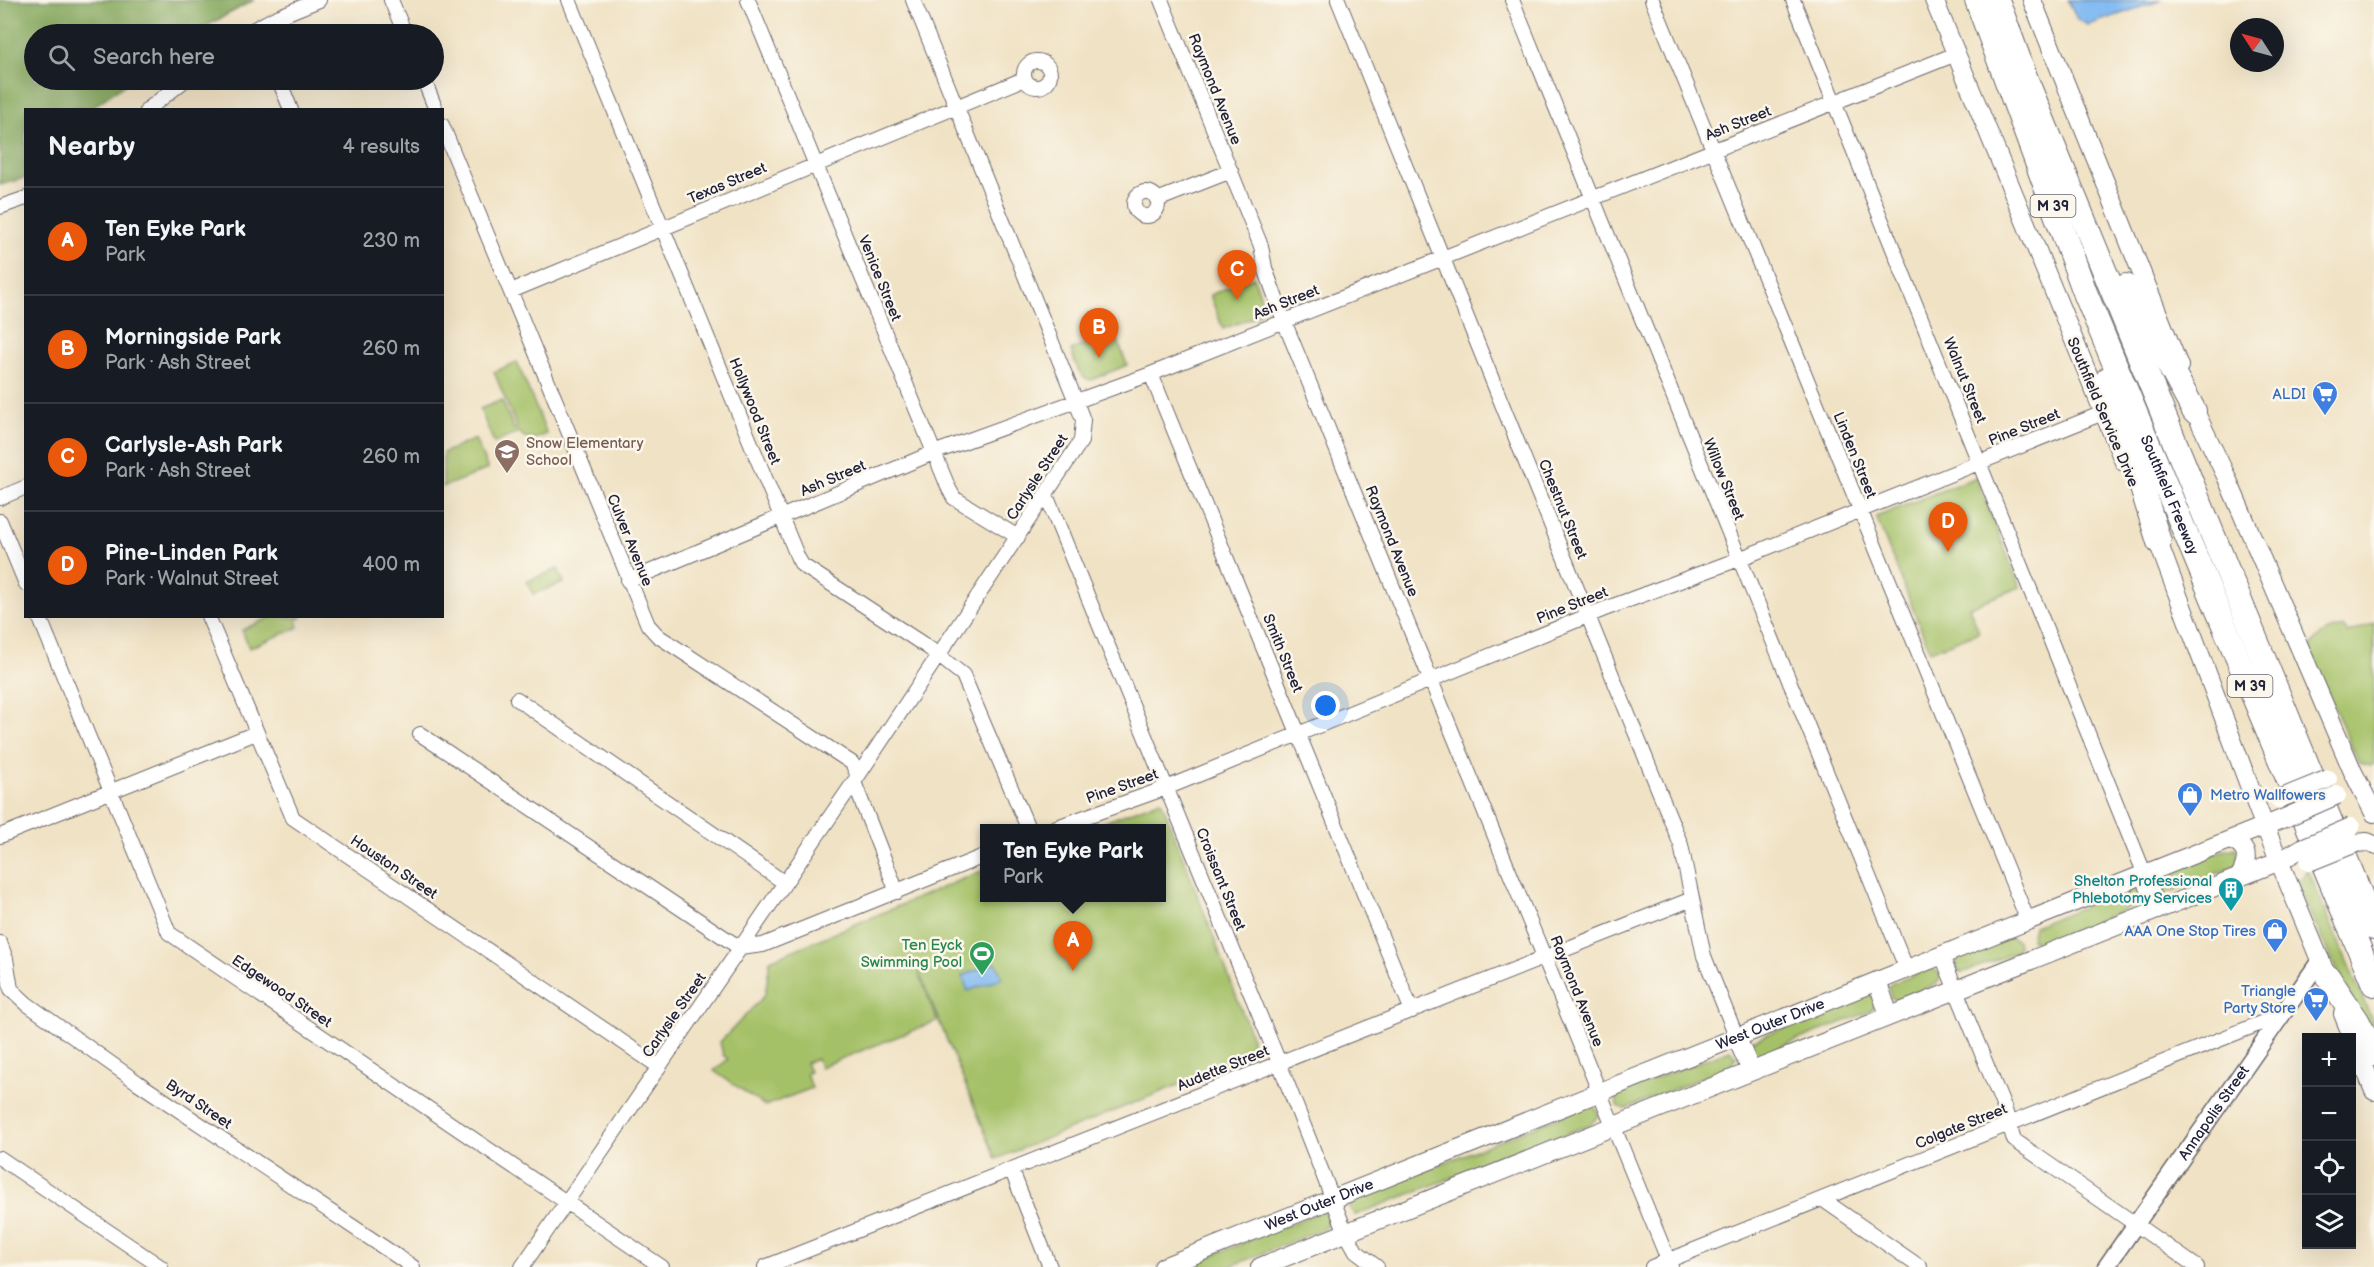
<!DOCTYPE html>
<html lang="en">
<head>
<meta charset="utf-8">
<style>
  :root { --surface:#171b24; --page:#242831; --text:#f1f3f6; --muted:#9ea1a6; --line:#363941; --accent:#ea580c }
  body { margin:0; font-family:"Balsamiq Sans",sans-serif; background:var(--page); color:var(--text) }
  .controls { position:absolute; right:18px; bottom:18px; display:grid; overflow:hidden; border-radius:0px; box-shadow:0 6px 24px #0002 }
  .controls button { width:54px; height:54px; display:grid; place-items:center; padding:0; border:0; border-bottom:2px solid var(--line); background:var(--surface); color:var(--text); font:30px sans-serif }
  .compass { position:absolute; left:2230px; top:18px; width:54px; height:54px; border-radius:50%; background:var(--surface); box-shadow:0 6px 24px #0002; rotate:306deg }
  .you { position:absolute; left:1326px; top:706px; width:21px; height:21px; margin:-15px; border:4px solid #fff; border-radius:50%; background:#1a73e8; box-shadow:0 0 0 9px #1a73e833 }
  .badge { display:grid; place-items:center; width:39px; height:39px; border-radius:50%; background:var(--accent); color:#fff; font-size:20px; font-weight:700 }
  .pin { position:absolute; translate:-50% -50px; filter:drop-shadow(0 2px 3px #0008) }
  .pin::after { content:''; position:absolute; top:32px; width:21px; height:18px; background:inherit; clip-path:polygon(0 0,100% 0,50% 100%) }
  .popup { position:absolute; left:980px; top:824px; width:186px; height:78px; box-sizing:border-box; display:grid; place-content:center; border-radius:0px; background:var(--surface); filter:drop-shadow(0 2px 4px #0005); font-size:20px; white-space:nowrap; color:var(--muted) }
  .popup b { font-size:22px; color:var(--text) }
  .popup::after { content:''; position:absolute; left:50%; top:100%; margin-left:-12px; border:12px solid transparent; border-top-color:var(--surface) }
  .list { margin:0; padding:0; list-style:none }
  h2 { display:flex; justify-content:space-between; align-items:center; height:78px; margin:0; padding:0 24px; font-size:26px }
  h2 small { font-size:20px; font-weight:400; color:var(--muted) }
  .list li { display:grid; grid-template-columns:39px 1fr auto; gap:18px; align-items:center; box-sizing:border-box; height:108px; padding:0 24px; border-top:2px solid var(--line) }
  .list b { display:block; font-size:22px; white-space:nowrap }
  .list p { margin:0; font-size:20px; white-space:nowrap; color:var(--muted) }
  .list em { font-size:20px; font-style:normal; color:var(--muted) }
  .icon { flex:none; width:33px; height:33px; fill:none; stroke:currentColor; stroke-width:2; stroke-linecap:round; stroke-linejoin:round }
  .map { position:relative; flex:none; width:2374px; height:1267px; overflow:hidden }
  .search { position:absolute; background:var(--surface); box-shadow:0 6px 24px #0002; left:24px; top:24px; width:420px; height:66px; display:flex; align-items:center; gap:15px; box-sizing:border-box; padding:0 21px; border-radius:33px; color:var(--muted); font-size:22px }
  .panel { position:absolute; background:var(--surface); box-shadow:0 6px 24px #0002; left:24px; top:108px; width:420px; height:510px; border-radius:0px }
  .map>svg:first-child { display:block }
  .green { fill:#a5c167; stroke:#647251; stroke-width:1.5 }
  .forest { fill:#84a75c; stroke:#53644c; stroke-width:1.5 }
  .water { fill:#80b9f1; stroke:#516e96; stroke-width:1.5 }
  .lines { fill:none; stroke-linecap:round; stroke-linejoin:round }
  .minor-casing { stroke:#6a656b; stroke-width:16 }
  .tertiary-casing { stroke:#6a656b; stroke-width:19 }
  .secondary-casing { stroke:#6a656b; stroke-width:20 }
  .motorway-casing { stroke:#6a656b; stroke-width:26 }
  .minor { stroke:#fff; stroke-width:14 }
  .tertiary { stroke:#fff; stroke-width:16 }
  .secondary { stroke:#fff; stroke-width:18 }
  .motorway { stroke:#fff; stroke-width:24 }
  .secondary-bridge-casing { stroke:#6a656b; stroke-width:20; stroke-linecap:butt }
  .secondary-bridge { stroke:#fff; stroke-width:18 }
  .labels { text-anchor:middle; stroke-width:5; stroke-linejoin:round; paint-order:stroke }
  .shield { fill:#fbf7ec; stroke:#636270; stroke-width:1.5 }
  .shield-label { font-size:14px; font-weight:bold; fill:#22223b }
  .street-label { font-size:15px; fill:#22223b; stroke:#fbf7ec }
  .shop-label { font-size:15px; fill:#366cbe; stroke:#fbf7ec; text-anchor:end }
  .education-label { font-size:15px; fill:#785e54; stroke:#fbf7ec; text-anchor:start }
  .culture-label { font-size:15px; fill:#0d838f; stroke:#fbf7ec; text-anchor:end }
  .leisure-label { font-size:15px; fill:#27864d; stroke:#fbf7ec; text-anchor:end }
</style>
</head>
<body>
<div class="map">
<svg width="2374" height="1267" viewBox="0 0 2374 1267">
  <rect width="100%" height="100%" fill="#fbf7ec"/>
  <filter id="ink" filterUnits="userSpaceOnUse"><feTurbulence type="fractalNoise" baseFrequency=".0167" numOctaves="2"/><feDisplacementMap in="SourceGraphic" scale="12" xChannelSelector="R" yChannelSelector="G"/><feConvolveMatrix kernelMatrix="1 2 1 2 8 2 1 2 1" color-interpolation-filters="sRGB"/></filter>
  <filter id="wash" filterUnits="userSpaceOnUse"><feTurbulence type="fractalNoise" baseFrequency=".008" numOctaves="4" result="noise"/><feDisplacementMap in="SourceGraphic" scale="24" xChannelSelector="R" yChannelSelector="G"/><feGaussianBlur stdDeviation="1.35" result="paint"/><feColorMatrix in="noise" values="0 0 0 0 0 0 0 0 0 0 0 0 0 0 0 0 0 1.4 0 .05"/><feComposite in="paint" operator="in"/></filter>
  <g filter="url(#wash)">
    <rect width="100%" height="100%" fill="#f0e2c4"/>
    <!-- green -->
    <path class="green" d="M 1254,277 L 1263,305 L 1259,315 L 1223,329 L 1210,295 Z
      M 1115,333 L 1127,365 L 1091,380 C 1078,378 1075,361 1071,350 Z
      M 517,362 L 547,434 C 537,438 527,444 520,432 L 494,443 L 480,409 L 502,400 L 514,429 L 517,428 L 494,372 Z
      M 475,439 L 488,469 L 443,487 L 443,453 Z
      M 1976,477 L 2020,587 L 1969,607 L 1979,632 L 1930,651 L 1876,517 Z
      M 558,569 L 564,583 L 533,594 L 527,581 Z
      M 271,617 L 303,617 L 297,620 L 299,627 L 249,648 L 242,630 Z
      M 2374,623 L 2374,764 L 2371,766 L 2359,763 L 2309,650 C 2315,635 2330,629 2344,627 L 2348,633 Z
      M 1161,800 L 1250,1032 C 1253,1043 1250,1050 1242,1059 L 996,1159 L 918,970 L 937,1021 L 820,1067 L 817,1059 L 806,1063 L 810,1072 L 806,1073 L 812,1088 L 765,1106 L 714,1071 L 728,1059 L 723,1055 L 720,1042 L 765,995 L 770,960 L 984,870 L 984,898 L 1162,898 L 1162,828 L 1090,828 Z
      M 2237,848 L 2238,865 L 2166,894 L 2159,892 L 2154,882 L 2157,876 L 2217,852 Z
      M 2308,870 L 2374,1025 L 2374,1047 L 2300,892 L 2298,882 Z
      M 2132,888 L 2137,889 L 2141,896 L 2138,904 L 2039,945 L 2031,939 L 2034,926 Z
      M 2009,937 L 2018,941 L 2019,946 L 2014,953 L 1962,973 L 1957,970 L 1957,958 Z
      M 1932,968 L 1941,975 L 1937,984 L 1896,1000 L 1891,998 L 1888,988 L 1891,984 Z
      M 1865,994 L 1873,996 L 1876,1001 L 1871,1011 L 1757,1056 L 1751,1051 L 1751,1041 Z
      M 1730,1050 L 1736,1057 L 1731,1066 L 1625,1109 L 1617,1106 L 1616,1096 L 1618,1093 Z
      M 1591,1104 L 1598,1111 L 1598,1116 L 1591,1124 L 1355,1215 L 1349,1208 L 1353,1199 Z
      M 1320,1212 L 1325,1212 L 1331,1219 L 1325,1228 L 1229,1267 L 1183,1267 Z"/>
    <!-- forest -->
    <path class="forest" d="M 0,0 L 254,0 L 192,34 L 34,34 L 34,80 L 131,80 L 90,109 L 26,110 L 25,178 L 0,185 Z"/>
    <!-- water -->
    <path class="water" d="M 2068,0 L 2162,0 L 2088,25 L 2077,19 Z
      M 996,963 L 1002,978 L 968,991 L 962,976 Z"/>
  </g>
  <g filter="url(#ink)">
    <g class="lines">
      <defs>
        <path id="minor" d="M 391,0 L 405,34
          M 569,0 L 798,558 L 802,565 L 929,648 L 963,675 L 1028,828
          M 748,0 L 949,489 L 954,498 L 1018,537
          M 1161,0 L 1261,246 L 1265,268 L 1284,321 L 1671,1267
          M 1338,0 L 1681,845 L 1704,956 L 1737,1038
          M 1512,0 L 1907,970
          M 1652,0 L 2028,921
          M 1793,0 L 2145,875
          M 245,34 L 275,18 L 319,0
          M1024 74a13 13 0 1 1 26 0a13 13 0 1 1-26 0Z
          M 279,80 L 291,110
          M 424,80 L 436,110
          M 147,110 L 185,80
          M 442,125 L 648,625 L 658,636 L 852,763 L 858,776
          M1134 204a12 12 0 1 1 24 0a12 12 0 1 1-24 0Z
          M 1157,200 L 1231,171
          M 0,207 L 26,198
          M 511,291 L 1024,79
          M 1151,374 L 1412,1011
          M 1046,495 L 1274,1050 L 1346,1233 L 1356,1251 L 1377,1267
          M 0,498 L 26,487
          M 0,521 L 26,584
          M 628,581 L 933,453 L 1151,374 L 1956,54
          M 39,616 L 169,933 L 662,1267
          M 208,616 L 293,818 L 658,1066
          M 517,699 L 785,883
          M 420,734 L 740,948 L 763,945 L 984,856
          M 854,782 L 897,892
          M 1054,828 L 1166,788 L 1602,610 L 1739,559 L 2103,413
          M 0,836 L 256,733
          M 0,943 L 6,959 L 11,989 L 27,1004 L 137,1082 L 413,1267
          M 1942,956 L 2005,1110 L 2014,1140 L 2197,1267
          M 0,1158 L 161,1267
          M 1012,1171 L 1050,1267
          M 1822,1199 L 1920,1267
          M 522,1267 L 858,776 L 1081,441 L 1083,420 L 1075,399 L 913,0
          M 765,1267 L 1692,899
          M 1652,1267 L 2281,1015"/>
        <g id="tertiary">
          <path id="s1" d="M 2106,1267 L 2321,959"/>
        </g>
        <g id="secondary">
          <path d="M 1934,0 L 2124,462"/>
          <path d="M 2032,0 L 2179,366"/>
          <path d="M 2190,401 L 2226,476 L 2353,772 L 2374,813"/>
          <path d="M 2154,531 L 2259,812 L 2332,989"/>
          <path d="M 2231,840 C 2249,848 2249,859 2240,876"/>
          <path d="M 2356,843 L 2367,842 L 2374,845"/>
          <path d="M 2145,875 L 2157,910"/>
          <path d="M 1877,981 L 1889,1015"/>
          <path d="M 2343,1014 L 2374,1091"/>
          <path d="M 1737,1038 L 1751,1071"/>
          <path id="s2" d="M 1163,1267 L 2287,817"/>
          <path d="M 1260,1267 L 2280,861 L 2302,848"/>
        </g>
        <g id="motorway">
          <path id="s3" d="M 1977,0 L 2086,295 L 2374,984"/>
          <path d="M 1997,0 L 2027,82 L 2374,928"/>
          <path d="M 2126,286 L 2194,411"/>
          <path d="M 2108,379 L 2159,542"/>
          <path d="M 2328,977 L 2358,1022 L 2374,1054"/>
        </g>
      </defs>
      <!-- minor casing -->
      <use href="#minor" class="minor-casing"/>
      <!-- tertiary casing -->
      <use href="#tertiary" class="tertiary-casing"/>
      <!-- secondary casing -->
      <use href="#secondary" class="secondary-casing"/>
      <!-- motorway casing -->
      <use href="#motorway" class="motorway-casing"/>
      <!-- minor -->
      <use href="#minor" class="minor"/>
      <!-- tertiary -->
      <use href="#tertiary" class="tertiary"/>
      <!-- secondary -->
      <use href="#secondary" class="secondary"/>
      <!-- motorway -->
      <use href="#motorway" class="motorway"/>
      <defs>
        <path id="secondary-bridge" d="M 2279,799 L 2328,779
          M 2287,817 L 2337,795
          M 2302,848 L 2351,827
          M 2309,862 L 2356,843"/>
      </defs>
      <!-- secondary-bridge casing -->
      <use href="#secondary-bridge" class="secondary-bridge-casing"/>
      <!-- secondary-bridge -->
      <use href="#secondary-bridge" class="secondary-bridge"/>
    </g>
  </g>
  <!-- icons -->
  <defs>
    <symbol id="supermarket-pin" viewBox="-11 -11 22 30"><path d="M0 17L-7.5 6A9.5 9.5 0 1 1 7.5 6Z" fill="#3f7fe0" stroke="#fbf7ec"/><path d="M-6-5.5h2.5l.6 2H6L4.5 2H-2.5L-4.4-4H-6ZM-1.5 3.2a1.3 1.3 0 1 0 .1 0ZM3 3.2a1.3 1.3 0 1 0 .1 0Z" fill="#fff"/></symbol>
    <symbol id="school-pin" viewBox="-11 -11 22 30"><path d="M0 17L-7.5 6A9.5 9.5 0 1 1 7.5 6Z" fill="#8d6e63" stroke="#fbf7ec"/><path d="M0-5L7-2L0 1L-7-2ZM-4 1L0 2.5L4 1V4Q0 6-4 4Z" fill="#fff"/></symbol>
    <symbol id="shop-pin" viewBox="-11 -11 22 30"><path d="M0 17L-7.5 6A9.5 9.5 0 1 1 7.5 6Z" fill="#3f7fe0" stroke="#fbf7ec"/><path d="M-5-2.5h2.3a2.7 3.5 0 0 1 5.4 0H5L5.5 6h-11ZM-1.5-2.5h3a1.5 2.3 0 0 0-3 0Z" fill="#fff"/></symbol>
    <symbol id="building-pin" viewBox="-11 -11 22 30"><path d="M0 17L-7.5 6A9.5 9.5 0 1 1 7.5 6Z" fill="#0f9aa8" stroke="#fbf7ec"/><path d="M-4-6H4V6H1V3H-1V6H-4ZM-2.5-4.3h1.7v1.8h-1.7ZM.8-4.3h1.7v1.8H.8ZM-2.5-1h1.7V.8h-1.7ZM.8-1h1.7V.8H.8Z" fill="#fff"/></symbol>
    <symbol id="stadium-pin" viewBox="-11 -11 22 30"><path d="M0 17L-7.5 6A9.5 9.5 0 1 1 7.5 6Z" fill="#2e9e5b" stroke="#fbf7ec"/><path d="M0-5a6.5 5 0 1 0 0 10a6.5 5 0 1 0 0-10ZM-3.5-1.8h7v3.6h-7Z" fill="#fff"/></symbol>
  </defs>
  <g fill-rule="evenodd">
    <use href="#supermarket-pin" x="2310" y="379" width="30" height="40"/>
    <use href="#school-pin" x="492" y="437" width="30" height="40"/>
    <use href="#shop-pin" x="2175" y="780" width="30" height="40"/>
    <use href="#building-pin" x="2216" y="875" width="30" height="40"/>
    <use href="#shop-pin" x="2260" y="916" width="30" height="40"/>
    <use href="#stadium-pin" x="967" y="939" width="30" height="40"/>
    <use href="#supermarket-pin" x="2301" y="985" width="30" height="40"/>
  </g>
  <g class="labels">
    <!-- shield labels -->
    <g class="shield">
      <rect x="2030.5" y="195" width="45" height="22" rx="4.5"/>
      <rect x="2227.5" y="675" width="45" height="22" rx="4.5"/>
    </g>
    <g class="shield-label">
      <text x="2053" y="211">M 39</text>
      <text x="2250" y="691">M 39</text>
    </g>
    <!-- street labels -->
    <g class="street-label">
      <text transform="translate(1215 89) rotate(68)" y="5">Raymond Avenue</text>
      <text transform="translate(1738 123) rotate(-22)" y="5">Ash Street</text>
      <text transform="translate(727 183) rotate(-23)" y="5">Texas Street</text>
      <text transform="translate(880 278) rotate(68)" y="5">Venice Street</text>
      <text transform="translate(1286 302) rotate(-22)" y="5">Ash Street</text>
      <text transform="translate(1965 380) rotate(68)" y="5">Walnut Street</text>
      <text transform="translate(755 411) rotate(68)" y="5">Hollywood Street</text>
      <text transform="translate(2103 412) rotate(67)" y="5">Southfield Service Drive</text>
      <text transform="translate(2024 427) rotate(-22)" y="5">Pine Street</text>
      <text transform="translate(1855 455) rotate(68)" y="5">Linden Street</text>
      <text transform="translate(1037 477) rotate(-57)" y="5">Carlysle Street</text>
      <text transform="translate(833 478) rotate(-23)" y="5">Ash Street</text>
      <text transform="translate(1724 479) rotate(68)" y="5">Willow Street</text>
      <text dy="5" stroke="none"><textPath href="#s3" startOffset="531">Southfield Freeway</textPath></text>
      <text transform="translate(1563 509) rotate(68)" y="5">Chestnut Street</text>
      <text transform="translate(630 540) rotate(68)" y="5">Culver Avenue</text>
      <text transform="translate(1392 541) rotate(68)" y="5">Raymond Avenue</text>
      <text transform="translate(1572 605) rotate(-22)" y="5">Pine Street</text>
      <text transform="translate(1283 653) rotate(68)" y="5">Smith Street</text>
      <text transform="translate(1122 786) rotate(-20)" y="5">Pine Street</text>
      <text transform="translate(394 867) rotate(34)" y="5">Houston Street</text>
      <text transform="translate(1221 879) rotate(68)" y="5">Croissant Street</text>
      <text transform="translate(282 991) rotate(34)" y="5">Edgewood Street</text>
      <text transform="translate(1577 991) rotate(68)" y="5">Raymond Avenue</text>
      <text transform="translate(674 1015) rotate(-55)" y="5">Carlysle Street</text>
      <text dy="5" stroke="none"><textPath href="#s2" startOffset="654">West Outer Drive</textPath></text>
      <text transform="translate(1223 1068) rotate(-22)" y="5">Audette Street</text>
      <text transform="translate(199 1104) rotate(34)" y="5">Byrd Street</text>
      <text dy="5" stroke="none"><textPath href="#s1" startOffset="188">Annapolis Street</textPath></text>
      <text transform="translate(1961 1126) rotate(-22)" y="5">Colgate Street</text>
      <text dy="5" stroke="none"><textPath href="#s2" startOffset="168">West Outer Drive</textPath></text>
    </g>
    <!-- shop labels -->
    <g class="shop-label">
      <text x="2306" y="399">ALDI</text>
      <text x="2210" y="800" text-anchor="start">Metro Wallfowers</text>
      <text x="2256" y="936">AAA One Stop Tires</text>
      <text x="2296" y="996">Triangle<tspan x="2296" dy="17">Party Store</tspan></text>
    </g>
    <!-- education labels -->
    <g class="education-label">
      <text x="526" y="448">Snow Elementary<tspan x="526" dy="17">School</tspan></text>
    </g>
    <!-- culture labels -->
    <g class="culture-label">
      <text x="2212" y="886">Shelton Professional<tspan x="2212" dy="17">Phlebotomy Services</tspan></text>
    </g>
    <!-- leisure labels -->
    <g class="leisure-label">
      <text x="962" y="950">Ten Eyck<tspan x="962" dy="17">Swimming Pool</tspan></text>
    </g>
  </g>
</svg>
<div class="controls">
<button>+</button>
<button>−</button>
<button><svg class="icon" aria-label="locate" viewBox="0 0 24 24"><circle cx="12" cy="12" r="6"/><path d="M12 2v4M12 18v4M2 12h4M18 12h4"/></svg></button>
<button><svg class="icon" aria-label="layers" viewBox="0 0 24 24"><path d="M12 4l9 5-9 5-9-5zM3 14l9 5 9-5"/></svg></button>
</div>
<svg class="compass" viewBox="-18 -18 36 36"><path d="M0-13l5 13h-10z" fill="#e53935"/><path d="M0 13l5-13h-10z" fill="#9ea1a6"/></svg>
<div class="you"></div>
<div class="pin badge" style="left:1073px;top:971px">A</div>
<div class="popup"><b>Ten Eyke Park</b>Park</div>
<div class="pin badge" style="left:1099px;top:358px">B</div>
<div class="pin badge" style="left:1237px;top:300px">C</div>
<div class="pin badge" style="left:1948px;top:552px">D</div>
<div class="search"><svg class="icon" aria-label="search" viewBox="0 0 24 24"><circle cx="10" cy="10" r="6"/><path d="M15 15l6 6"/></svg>Search here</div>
<section class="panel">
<h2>Nearby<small>4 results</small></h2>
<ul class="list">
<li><span class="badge">A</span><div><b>Ten Eyke Park</b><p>Park</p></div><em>230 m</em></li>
<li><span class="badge">B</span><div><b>Morningside Park</b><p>Park · Ash Street</p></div><em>260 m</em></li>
<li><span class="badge">C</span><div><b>Carlysle-Ash Park</b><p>Park · Ash Street</p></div><em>260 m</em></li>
<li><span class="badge">D</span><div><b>Pine-Linden Park</b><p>Park · Walnut Street</p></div><em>400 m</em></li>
</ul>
</section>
</div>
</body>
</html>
